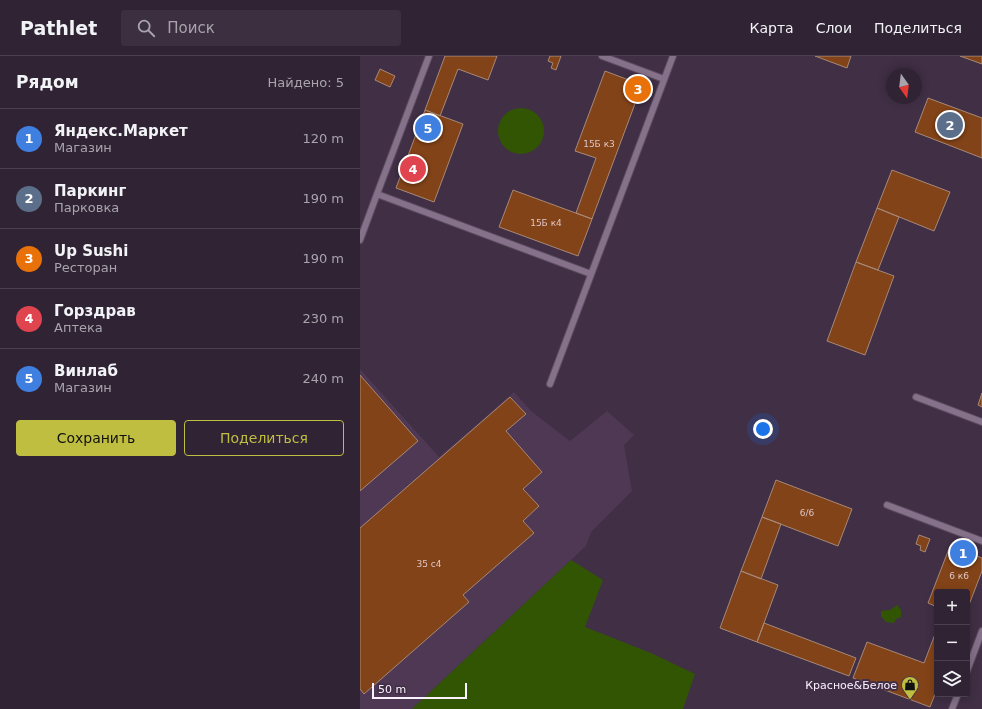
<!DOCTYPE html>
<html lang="ru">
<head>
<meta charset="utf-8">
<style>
  :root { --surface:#302334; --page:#3c2f40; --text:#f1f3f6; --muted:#a8a4ac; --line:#4b404f; --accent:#bfbe41 }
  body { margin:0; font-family:"DejaVu Sans",sans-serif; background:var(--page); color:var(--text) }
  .controls { position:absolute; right:12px; bottom:12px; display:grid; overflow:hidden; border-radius:4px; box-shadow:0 2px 10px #0003 }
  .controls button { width:36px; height:36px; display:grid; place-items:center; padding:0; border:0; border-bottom:1px solid var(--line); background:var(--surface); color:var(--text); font:20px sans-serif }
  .compass { position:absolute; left:526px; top:12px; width:36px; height:36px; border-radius:50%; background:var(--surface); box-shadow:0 2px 10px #0003; rotate:166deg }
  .scale { position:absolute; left:12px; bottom:10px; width:95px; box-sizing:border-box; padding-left:4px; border:2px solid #fcf1ff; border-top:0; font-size:11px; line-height:14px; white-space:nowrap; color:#fcf1ff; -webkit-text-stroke:3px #402f45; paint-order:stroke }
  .you { position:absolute; left:403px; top:373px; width:14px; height:14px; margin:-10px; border:3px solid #fff; border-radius:50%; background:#1a73e8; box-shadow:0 0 0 6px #1a73e833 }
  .badge { display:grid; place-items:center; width:26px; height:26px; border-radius:50%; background:var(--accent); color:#fff; font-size:13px; font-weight:700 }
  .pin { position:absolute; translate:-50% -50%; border:2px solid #fff; box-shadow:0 1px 4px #0006 }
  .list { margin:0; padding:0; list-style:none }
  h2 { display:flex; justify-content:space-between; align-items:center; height:52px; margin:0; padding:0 16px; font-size:17px }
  h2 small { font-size:13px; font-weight:400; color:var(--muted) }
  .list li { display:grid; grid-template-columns:26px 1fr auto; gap:12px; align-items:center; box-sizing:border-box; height:60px; padding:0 16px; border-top:1px solid var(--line) }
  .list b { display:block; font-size:15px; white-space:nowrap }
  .list p { margin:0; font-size:13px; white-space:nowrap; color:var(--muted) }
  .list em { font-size:13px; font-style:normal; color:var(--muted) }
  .actions { display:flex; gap:8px; padding:12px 16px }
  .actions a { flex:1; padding:9px 0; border:1px solid var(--accent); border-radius:4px; text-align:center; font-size:14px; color:var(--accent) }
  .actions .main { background:var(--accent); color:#111 }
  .icon { flex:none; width:22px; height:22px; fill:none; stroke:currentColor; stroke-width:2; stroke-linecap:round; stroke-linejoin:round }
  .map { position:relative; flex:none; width:622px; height:653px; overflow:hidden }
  header { display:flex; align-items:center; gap:24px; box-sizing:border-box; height:56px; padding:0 20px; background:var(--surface); border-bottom:1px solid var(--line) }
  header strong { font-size:19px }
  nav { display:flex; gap:22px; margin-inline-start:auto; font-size:14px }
  .search { width:280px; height:36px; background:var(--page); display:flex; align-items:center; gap:10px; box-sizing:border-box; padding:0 14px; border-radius:4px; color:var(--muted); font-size:15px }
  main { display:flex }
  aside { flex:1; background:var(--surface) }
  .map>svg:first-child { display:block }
  .built { fill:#4e3853 }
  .green { fill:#325504 }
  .building { fill:#834318; stroke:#a78978 }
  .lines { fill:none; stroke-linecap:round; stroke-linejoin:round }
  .lane-casing { stroke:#5a4b5e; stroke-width:8 }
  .lane { stroke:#85718a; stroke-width:6 }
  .labels { text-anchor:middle; stroke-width:4; stroke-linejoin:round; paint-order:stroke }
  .number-label { font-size:9px; fill:#dec6c5 }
  .poi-label { font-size:11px; fill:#fcf1ff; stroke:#402f45; text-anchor:end }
</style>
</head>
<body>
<header>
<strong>Pathlet</strong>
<div class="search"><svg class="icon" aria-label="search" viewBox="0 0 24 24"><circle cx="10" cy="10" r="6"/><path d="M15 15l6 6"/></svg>Поиск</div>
<nav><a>Карта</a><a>Слои</a><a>Поделиться</a></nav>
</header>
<main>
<aside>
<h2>Рядом<small>Найдено: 5</small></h2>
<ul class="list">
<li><span class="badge" style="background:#3f7fe0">1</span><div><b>Яндекс.Маркет</b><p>Магазин</p></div><em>120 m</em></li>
<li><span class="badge" style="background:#5c6f8a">2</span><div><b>Паркинг</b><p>Парковка</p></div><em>190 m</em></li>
<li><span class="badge" style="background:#e8710a">3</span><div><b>Up Sushi</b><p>Ресторан</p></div><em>190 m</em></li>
<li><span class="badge" style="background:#e0444e">4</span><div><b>Горздрав</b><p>Аптека</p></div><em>230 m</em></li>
<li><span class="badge" style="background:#3f7fe0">5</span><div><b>Винлаб</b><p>Магазин</p></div><em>240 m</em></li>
</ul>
<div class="actions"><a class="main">Сохранить</a><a>Поделиться</a></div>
</aside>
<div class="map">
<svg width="622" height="653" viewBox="0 0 622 653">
  <rect width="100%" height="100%" fill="#402f45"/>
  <!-- built -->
  <path class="built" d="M 0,313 L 79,401 L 154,336 L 171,355 L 210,385 L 247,355 L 274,379 L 264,389 L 272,435 L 231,476 L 226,490 L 52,653 L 0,653 Z"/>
  <!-- green -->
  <path class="green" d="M138 75a23 23 0 1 1 46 0a23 23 0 1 1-46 0Z
    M 211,504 L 243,524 L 225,571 L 291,597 L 335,618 L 323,653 L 52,653 Z
    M 537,549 L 541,554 L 541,561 L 536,563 L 534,567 L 526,566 L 521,560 L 521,555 L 530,554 Z"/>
  <!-- building -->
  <path class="building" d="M 85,0 L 137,0 L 128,24 L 98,13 L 80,60 L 65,54 Z
    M 190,0 L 201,0 L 196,14 L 191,12 L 193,7 L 188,5 Z
    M 455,0 L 491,0 L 487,12 Z
    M 600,0 L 622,0 L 622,8 Z
    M 20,13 L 35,20 L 30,31 L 15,24 Z
    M 245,15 L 282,29 L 232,163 L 216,157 L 236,102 L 215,95 Z
    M 568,42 L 622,62 L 622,102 L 555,76 Z
    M 65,54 L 103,68 L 74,146 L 36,132 Z
    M 532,114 L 590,136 L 574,175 L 517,152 Z
    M 153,134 L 232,163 L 218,200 L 139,171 Z
    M 517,152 L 539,161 L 518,214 L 496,206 Z
    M 496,206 L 534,220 L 505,299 L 467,285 Z
    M 0,319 L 58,385 L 0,435 Z
    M 622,337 L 622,351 L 618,349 Z
    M 150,341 L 166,358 L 146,375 L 182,416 L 163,433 L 179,450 L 163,465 L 174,477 L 103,539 L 109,546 L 4,638 L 0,633 L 0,472 Z
    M 416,424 L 492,453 L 478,490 L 402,461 Z
    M 402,461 L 421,468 L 401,523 L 381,515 Z
    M 559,479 L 570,483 L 565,496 L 560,494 L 561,490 L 556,488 Z
    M 590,490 L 622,502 L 622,515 L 607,554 L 607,536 L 577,536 L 577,551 L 568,547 Z
    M 381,515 L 418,529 L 397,586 L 360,572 Z
    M 404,567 L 496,602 L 489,620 L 397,586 Z
    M 577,573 L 577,633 L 570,651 L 493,622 L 507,586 L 564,607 Z"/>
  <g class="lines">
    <defs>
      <path id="lane" d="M 69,0 L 17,138 L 231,218
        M 242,0 L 304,23
        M 0,184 L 17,138
        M 190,328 L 313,0
        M 556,341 L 622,366
        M 527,449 L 622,485
        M 607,615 L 622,575
        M 592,653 L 598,638"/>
    </defs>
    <!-- lane casing -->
    <use href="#lane" class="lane-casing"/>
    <!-- lane -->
    <use href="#lane" class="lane"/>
  </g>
  <!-- icons -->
  <defs>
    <symbol id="shop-pin" viewBox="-11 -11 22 30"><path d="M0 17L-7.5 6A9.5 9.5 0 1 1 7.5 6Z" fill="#bfbe41" stroke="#402f45"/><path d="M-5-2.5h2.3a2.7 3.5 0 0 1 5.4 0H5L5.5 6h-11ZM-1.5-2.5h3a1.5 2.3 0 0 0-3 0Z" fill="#111"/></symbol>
  </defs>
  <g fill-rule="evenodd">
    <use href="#shop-pin" x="540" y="619" width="20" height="27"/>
  </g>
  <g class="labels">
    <!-- number labels -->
    <g class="number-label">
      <text x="239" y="91">15Б к3</text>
      <text x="186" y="170">15Б к4</text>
      <text x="447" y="460">6/6</text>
      <text x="69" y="511">35 с4</text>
      <text x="599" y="523">6 к6</text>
    </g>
    <!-- poi labels -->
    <g class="poi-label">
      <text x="537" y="633">Красное&amp;Белое</text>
    </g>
  </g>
</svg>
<div class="controls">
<button>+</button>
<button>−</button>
<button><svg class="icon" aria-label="layers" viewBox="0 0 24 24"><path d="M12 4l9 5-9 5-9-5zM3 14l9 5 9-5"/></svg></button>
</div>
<svg class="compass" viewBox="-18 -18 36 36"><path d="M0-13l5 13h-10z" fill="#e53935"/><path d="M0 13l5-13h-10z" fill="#a8a4ac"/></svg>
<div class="scale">50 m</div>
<div class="you"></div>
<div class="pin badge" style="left:603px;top:497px;background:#3f7fe0">1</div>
<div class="pin badge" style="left:590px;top:69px;background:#5c6f8a">2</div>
<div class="pin badge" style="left:278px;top:33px;background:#e8710a">3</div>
<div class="pin badge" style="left:53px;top:113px;background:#e0444e">4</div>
<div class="pin badge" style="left:68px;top:72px;background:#3f7fe0">5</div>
</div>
</main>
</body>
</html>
